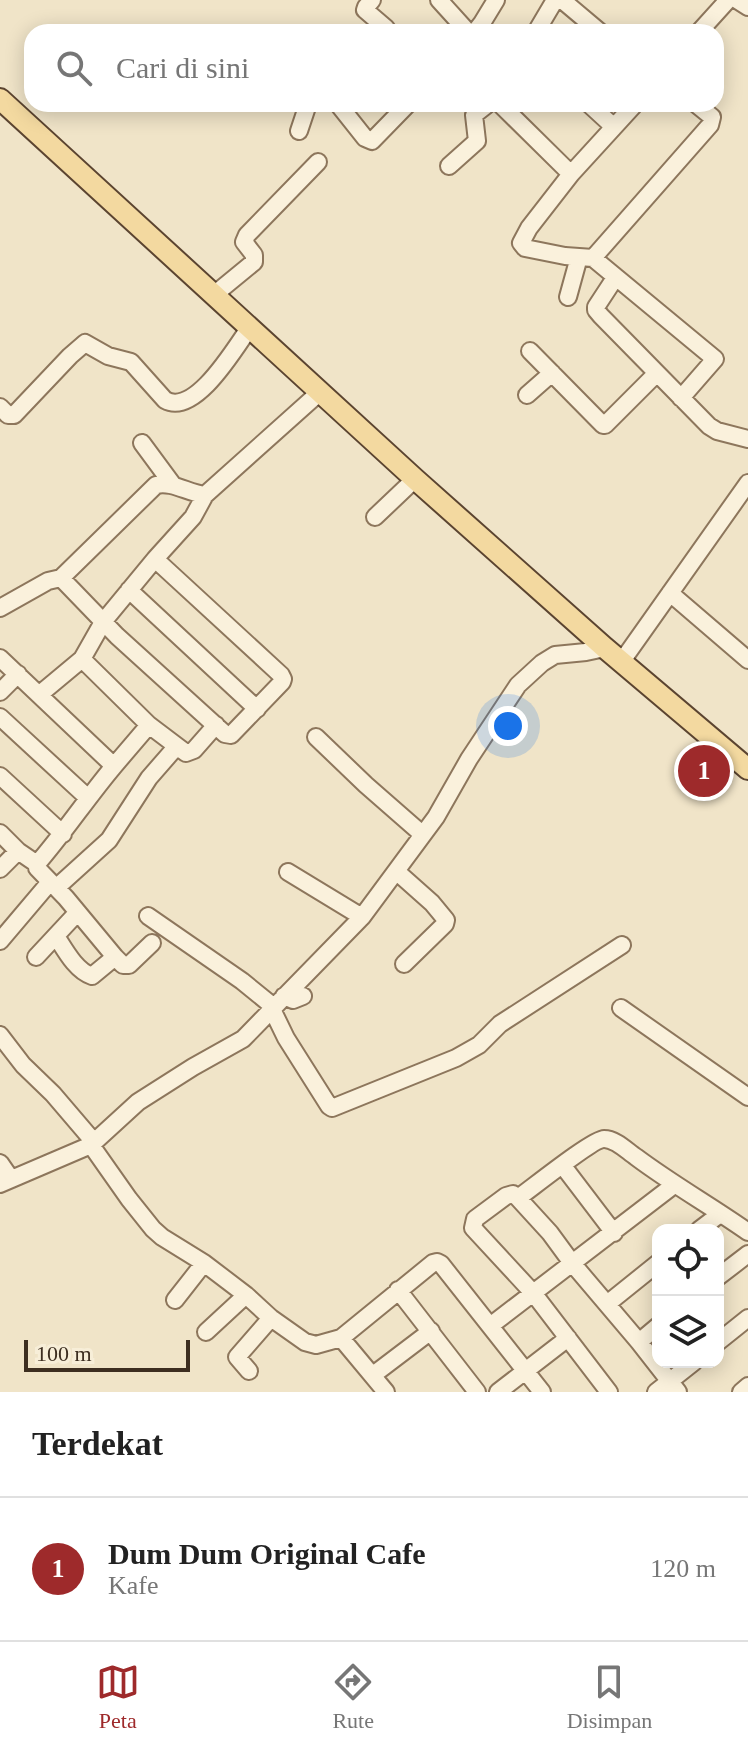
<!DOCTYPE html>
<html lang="id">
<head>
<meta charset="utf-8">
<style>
  :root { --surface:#fff; --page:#f2f2f2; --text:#222; --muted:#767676; --line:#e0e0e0; --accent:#9e2a2b }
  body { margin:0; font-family:Georgia,serif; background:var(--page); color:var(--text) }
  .controls { position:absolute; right:24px; bottom:24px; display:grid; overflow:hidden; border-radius:16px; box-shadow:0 4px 20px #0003 }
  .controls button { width:72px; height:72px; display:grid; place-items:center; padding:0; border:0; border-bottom:2px solid var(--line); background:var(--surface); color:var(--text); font:40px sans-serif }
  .scale { position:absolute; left:24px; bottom:20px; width:166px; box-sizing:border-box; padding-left:8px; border:4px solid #3d2e20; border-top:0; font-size:22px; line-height:28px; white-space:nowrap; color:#3d2e20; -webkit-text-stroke:6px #f7eed8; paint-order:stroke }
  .you { position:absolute; left:508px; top:726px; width:28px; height:28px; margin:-20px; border:6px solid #fff; border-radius:50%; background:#1a73e8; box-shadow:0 0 0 12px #1a73e833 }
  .badge { display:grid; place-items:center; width:52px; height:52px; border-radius:50%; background:var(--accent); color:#fff; font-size:26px; font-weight:700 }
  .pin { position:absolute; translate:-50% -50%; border:4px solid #fff; box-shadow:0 2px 8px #0006 }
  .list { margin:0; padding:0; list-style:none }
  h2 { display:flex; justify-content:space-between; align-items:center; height:104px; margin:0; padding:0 32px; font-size:34px }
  h2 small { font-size:26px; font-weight:400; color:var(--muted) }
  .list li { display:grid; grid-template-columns:52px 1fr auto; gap:24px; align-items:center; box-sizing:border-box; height:144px; padding:0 32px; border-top:2px solid var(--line) }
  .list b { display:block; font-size:30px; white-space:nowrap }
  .list p { margin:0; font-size:26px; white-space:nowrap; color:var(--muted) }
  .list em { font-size:26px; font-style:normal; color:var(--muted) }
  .icon { flex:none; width:44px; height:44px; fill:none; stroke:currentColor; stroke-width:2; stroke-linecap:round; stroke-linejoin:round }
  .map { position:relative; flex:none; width:748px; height:1392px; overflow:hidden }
  .search { position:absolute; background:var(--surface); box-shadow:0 4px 20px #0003; left:24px; right:24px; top:24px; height:88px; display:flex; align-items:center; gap:20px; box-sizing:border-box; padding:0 28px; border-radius:24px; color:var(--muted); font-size:30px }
  .sheet { height:248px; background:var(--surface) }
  nav { display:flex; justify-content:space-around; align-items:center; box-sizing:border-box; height:112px; border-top:2px solid var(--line); background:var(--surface); font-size:22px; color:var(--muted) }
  nav a { display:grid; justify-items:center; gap:4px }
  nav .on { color:var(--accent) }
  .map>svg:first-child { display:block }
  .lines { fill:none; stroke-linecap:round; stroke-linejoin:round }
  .minor-casing { stroke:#8d765c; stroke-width:20 }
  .major-casing { stroke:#5b4430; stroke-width:24 }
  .minor { stroke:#faf1dc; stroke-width:16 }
  .major { stroke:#f3d9a0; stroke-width:20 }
</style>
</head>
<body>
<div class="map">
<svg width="748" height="1392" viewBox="0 0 748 1392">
  <rect width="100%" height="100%" fill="#f0e4c8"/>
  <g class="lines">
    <defs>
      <path id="minor" d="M 372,0 L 366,7 L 365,10 L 386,28 L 388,32
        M 439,0 L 468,32
        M 562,0 L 600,32
        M 737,0 L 748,7
        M 475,32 L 482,23 L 496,0
        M 536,32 L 555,0
        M 699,32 L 728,0
        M 338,104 L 365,138 L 372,141 L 408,104
        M 500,104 L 571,174
        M 589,104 L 614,127
        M 635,104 L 571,174 L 529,228 L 521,243 L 525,248 L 565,256 L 593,258 L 715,359 L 681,398
        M 299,131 L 308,104
        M 449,166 L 477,141 L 474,115 L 488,104
        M 593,258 L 710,125 L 712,117 L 696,104
        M 615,278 L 596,307 L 596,310 L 601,316 L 709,426 L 717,431 L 748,439
        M 215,294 L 254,262 L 254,255 L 244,242 L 247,235 L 318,162
        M 568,297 L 579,257
        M 530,351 L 603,425 L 605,425 L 656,374
        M 527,395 L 552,373
        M 0,407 L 8,415 L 14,415 L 70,356 L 85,343 L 108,356 L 131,362 L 165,400 C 195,417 235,348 250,327
        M 142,443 L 173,485
        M 375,517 L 415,479
        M 61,578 L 117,636 L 225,734 L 231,735 L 282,682 L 283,679 L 281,675 L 155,559 L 193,517 L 205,495 L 320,392
        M 129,590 L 257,709
        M 670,593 L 748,660
        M 0,608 L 48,581 L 61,578 L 156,485 C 172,481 188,493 205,495
        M 0,658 L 114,766 C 87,798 64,833 37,864
        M 622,661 L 748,483
        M 0,692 L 18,674
        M 40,694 L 82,659
        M 0,717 L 88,798
        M 149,725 L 82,659 L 103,622 L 155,559
        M 316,737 L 366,785 L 422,834
        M 114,766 L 149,725 L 186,753 L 194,750 L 216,725
        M 0,776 L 63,834
        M 0,833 L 18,851 L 37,864 L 37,868 L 66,898 L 115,957
        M 0,869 L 18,851
        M 396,871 L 432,903 L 446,920 L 445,924 L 404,964
        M 288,872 L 362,917
        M 56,888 L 109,840 L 149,778 L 176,747
        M 148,916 L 242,981 L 269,1003 L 286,1038 L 329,1106 L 332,1108 L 456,1058 L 479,1045 L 500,1024 L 622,945
        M 56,936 C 65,950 76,971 92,976 L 115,957 L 123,965 L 129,965 L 152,943
        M 0,941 L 50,882
        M 36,957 L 77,913
        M 284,996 L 293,1000 L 303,996
        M 621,1008 L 748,1097
        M 0,1035 L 23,1065 L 53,1094 L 94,1142
        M 91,1145 L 129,1199 L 153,1229 L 162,1237 L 204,1263 L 246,1295 L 271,1318 L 305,1342 L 316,1345 L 341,1338
        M 0,1163 L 11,1179
        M 563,1166 L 614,1233
        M 0,1184 L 91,1145 L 138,1102 L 193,1067 L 243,1039 L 362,917 L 436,817 L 469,759 L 518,685 L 542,663 L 555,655 L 586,652 L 605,648
        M 518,1198 C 532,1188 593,1139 604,1139 C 616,1139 627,1151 636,1157 C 672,1184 711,1206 748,1232
        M 699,1230 L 720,1214
        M 718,1277 L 748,1254
        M 398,1290 L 477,1392
        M 175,1300 L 204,1263
        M 607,1304 L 658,1263
        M 490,1326 L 674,1185
        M 206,1332 L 246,1295
        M 639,1342 L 658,1326
        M 718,1342 L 748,1318
        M 249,1371 L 237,1357 L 271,1318
        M 373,1375 L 431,1331
        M 386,1392 L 341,1338 L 433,1263 L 437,1262 L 441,1264 L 542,1392
        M 498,1392 L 568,1338
        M 609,1392 L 534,1294 L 473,1228 L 475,1219 L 506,1196 L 513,1194 L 518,1198 L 550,1233 L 572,1263 L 639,1342 L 678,1392
        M 656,1392 L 694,1362
        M 741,1392 L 748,1386"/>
      <path id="major" d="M 0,99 L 415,479 L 605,648 L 748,769"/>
    </defs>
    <!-- minor casing -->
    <use href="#minor" class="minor-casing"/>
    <!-- major casing -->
    <use href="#major" class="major-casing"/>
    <!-- minor -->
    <use href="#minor" class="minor"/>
    <!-- major -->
    <use href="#major" class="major"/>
  </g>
</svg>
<div class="controls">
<button><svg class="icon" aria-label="locate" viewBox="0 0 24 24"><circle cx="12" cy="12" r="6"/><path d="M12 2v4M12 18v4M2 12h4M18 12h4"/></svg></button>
<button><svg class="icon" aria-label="layers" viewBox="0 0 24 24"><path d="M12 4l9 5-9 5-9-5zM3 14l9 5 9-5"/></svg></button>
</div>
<div class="scale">100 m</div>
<div class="you"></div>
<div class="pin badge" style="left:704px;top:771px">1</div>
<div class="search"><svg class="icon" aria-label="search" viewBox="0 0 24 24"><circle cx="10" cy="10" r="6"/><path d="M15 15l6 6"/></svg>Cari di sini</div>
</div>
<section class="sheet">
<h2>Terdekat<small></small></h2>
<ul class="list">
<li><span class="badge">1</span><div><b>Dum Dum Original Cafe</b><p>Kafe</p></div><em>120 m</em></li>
</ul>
</section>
<nav>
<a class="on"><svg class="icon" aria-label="map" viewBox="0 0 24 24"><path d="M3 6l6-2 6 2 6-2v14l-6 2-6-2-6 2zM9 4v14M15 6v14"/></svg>Peta</a>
<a><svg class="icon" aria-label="directions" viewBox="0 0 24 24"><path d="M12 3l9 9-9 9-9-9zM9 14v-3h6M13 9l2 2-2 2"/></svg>Rute</a>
<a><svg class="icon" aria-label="saved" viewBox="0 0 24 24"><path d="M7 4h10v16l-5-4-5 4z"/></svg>Disimpan</a>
</nav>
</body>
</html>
